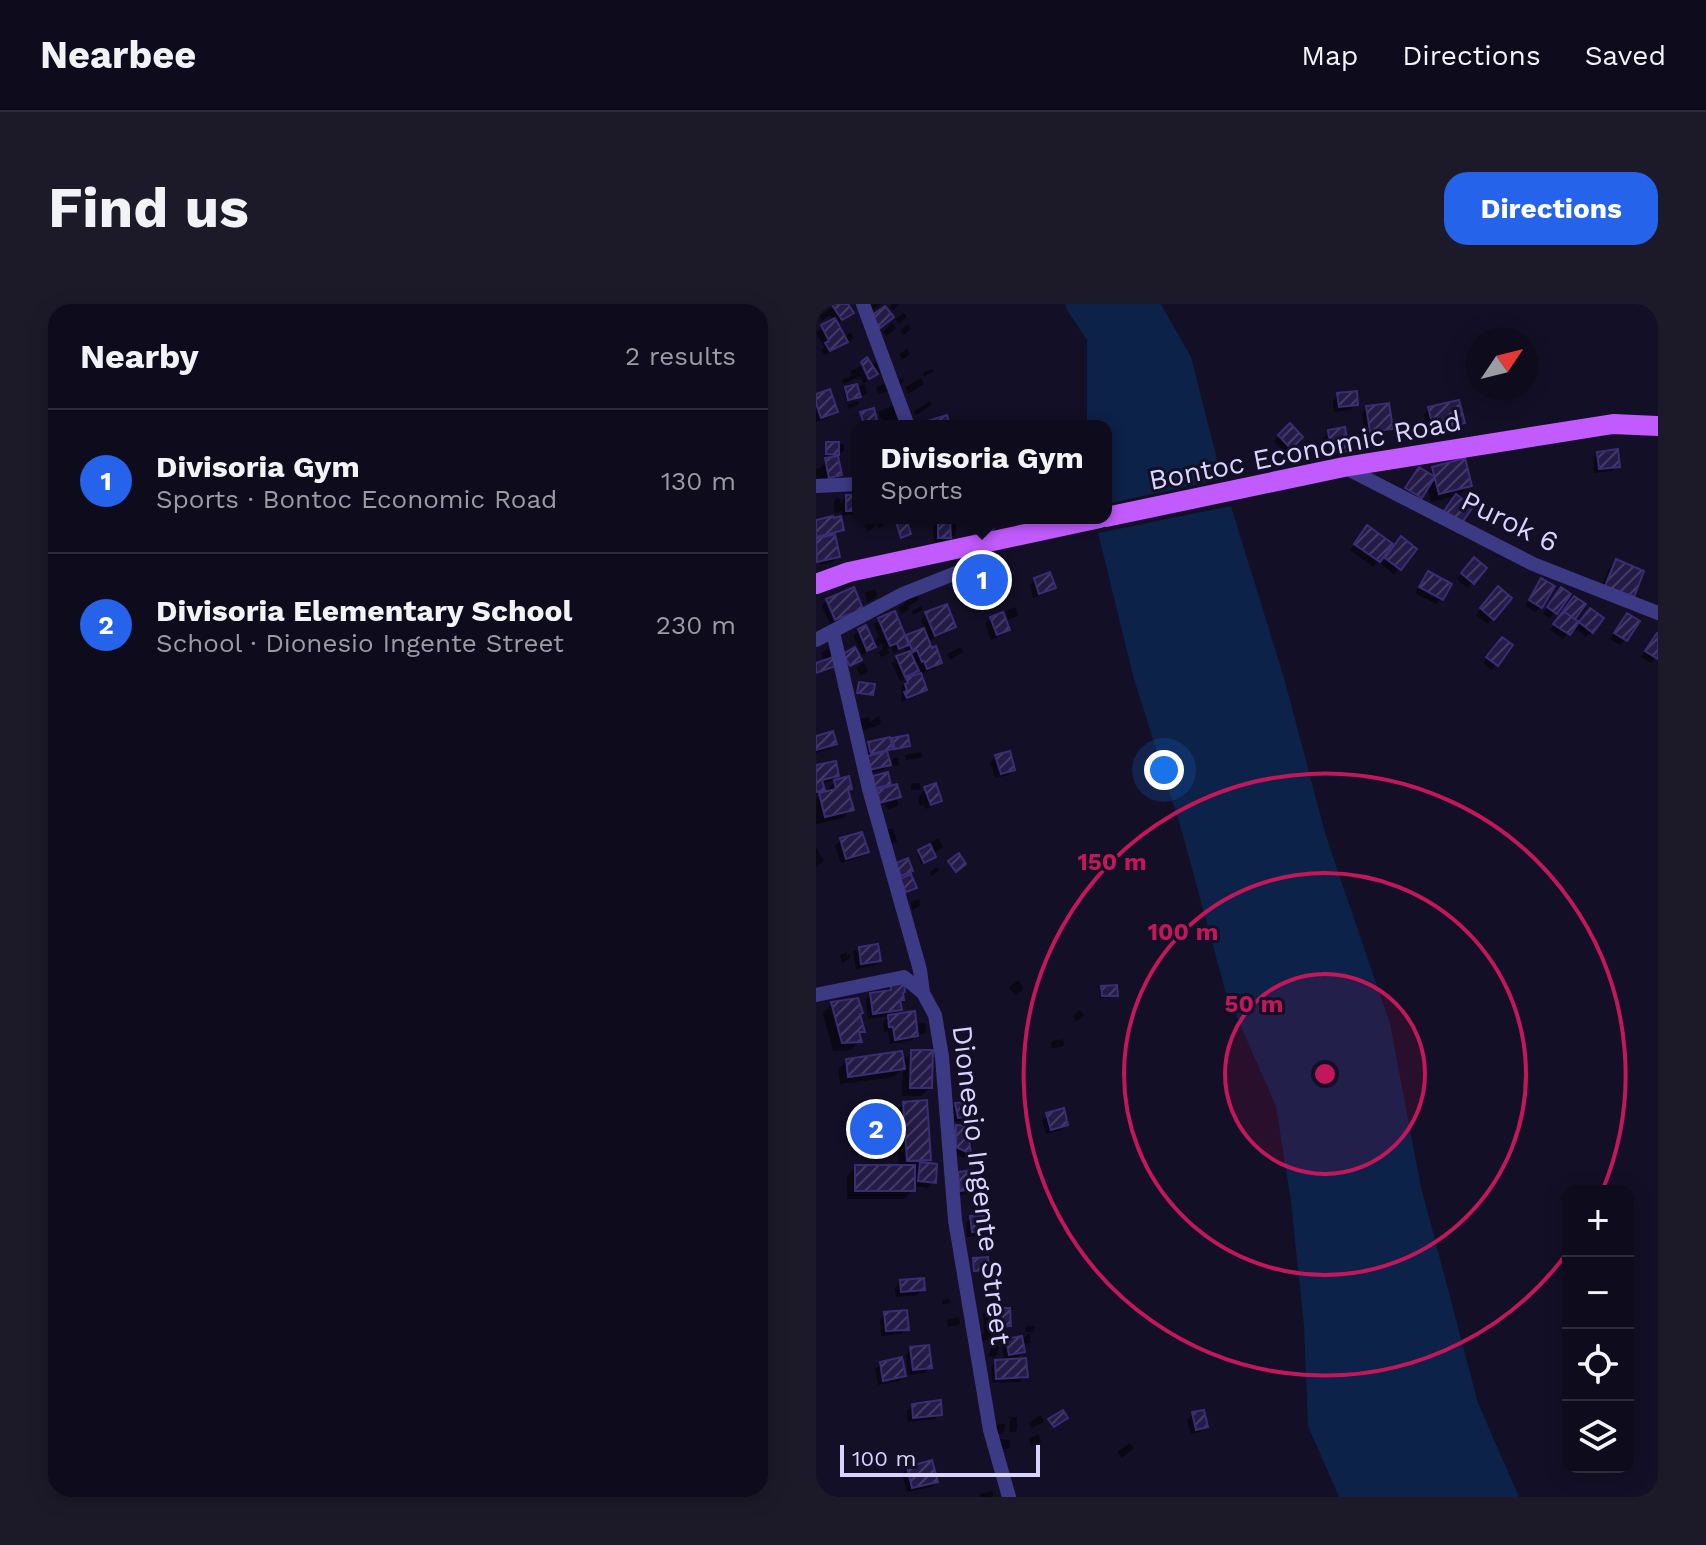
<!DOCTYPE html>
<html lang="en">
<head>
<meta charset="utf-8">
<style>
  :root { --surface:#0e0b1c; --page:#1c1929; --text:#f1f3f6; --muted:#9b9ba3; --line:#2e2b3b; --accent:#2563eb }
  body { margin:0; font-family:"Work Sans",sans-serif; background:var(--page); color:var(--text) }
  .controls { position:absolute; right:24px; bottom:24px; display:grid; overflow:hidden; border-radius:16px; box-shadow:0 4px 20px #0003 }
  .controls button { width:72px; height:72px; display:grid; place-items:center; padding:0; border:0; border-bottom:2px solid var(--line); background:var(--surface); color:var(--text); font:40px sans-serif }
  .compass { position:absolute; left:650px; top:24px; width:72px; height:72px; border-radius:50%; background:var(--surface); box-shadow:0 4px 20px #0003; rotate:55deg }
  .scale { position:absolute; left:24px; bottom:20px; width:200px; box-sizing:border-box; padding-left:8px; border:4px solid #d9d4ff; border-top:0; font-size:22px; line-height:28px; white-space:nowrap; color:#d9d4ff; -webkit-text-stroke:6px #130f26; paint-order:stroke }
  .you { position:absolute; left:348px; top:466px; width:28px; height:28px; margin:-20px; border:6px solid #fff; border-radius:50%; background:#1a73e8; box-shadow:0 0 0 12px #1a73e833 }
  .badge { display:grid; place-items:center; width:52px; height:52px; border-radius:50%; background:var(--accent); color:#fff; font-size:26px; font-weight:700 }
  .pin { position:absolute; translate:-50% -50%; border:4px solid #fff; box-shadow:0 2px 8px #0006 }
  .popup { position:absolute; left:36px; top:116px; width:260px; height:104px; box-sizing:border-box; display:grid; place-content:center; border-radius:16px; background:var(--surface); filter:drop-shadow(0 2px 6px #0005); font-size:26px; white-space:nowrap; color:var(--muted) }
  .popup b { font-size:30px; color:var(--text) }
  .popup::after { content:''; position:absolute; left:50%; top:100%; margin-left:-16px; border:16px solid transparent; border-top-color:var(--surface) }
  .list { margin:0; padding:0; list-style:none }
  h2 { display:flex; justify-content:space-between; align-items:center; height:104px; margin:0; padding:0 32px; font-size:34px }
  h2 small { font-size:26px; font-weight:400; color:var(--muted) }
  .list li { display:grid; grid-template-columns:52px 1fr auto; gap:24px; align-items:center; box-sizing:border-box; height:144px; padding:0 32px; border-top:2px solid var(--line) }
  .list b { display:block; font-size:30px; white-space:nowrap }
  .list p { margin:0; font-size:26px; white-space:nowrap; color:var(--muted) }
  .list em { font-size:26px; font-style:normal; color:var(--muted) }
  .icon { flex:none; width:44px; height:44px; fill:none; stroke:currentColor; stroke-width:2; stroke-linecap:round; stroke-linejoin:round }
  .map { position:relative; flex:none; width:842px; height:1193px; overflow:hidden; border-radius:24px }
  header { display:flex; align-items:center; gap:48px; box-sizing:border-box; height:112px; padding:0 40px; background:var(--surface); border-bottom:2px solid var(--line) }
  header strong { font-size:38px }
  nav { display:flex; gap:44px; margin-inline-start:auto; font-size:28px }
  .intro { display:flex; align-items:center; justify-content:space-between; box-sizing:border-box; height:192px; padding:0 48px }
  h1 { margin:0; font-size:56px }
  .button { padding:20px 36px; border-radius:24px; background:var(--accent); color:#fff; font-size:28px; font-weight:700 }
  main { display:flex; gap:48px; padding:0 48px }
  aside { flex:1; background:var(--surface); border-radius:24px; box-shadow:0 4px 20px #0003 }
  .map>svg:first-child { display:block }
  .water { fill:#0c2248 }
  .shadow { fill:#0007 }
  .building { fill:url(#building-hatch); stroke:#3b2d73; stroke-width:2 }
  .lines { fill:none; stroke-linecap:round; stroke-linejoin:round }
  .minor { stroke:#3d3a85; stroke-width:14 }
  .primary { stroke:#c25bff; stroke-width:20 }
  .ring { fill:none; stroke:#c2185b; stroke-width:4 }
  .labels { text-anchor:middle; stroke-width:6; stroke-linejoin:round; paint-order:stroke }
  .street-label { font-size:28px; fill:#d9d4ff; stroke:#130f26 }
  .centre { fill:#c2185b; stroke:#130f26; stroke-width:4 }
  .ring-label { font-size:24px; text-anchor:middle; font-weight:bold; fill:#c2185b; stroke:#130f26; stroke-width:6; stroke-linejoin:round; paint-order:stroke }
</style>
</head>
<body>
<header>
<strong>Nearbee</strong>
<nav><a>Map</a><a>Directions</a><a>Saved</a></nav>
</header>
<div class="intro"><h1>Find us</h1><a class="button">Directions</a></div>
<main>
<aside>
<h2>Nearby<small>2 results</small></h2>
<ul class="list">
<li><span class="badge">1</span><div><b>Divisoria Gym</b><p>Sports · Bontoc Economic Road</p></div><em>130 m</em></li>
<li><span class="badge">2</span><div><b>Divisoria Elementary School</b><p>School · Dionesio Ingente Street</p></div><em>230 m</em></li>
</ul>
</aside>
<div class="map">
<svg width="842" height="1193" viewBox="0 0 842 1193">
  <defs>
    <pattern id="building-hatch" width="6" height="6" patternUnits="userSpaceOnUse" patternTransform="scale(2)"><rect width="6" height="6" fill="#241b47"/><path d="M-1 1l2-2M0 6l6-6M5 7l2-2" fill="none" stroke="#433b63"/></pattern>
  </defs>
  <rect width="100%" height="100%" fill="#130f26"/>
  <!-- water -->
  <path class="water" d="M 249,0 L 345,0 L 375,53 L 406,175 L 290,200 L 290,122 L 271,122 L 271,36 L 251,6 Z
    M 415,202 L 468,374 L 510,532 L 574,720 L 605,883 L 662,1099 L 703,1193 L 523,1193 L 492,1122 L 488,1022 L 475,898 L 460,802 L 409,686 L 365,524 L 318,375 L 282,229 Z"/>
  <!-- shadow -->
  <path class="shadow" d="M 21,0 L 30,0 L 36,8 L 20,20 L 27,34 L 34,28 L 38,34 L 32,39 L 30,36 L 24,43 L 8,51 L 5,46 L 8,43 L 0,29 L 6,23 L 18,17 L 14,11 L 6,17 L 3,12 Z
    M 49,0 L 65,0 L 53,10 Z
    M 76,0 L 84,0 L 77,6 L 74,2 Z
    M 88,9 L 91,13 L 83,20 L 79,15 Z
    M 76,19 L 80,24 L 71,32 L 67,28 Z
    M 92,20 L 95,25 L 88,31 L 84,27 Z
    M 91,45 L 94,50 L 86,56 L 83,50 Z
    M 50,56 L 54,62 L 63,56 L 66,68 L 60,71 L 60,69 L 55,74 L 45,63 L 52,77 L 48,79 L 51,89 L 45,92 L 44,91 L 35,99 L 42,97 L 43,100 L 40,102 L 32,105 L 31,102 L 39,95 L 30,97 L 28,87 L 30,85 L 40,84 L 48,80 L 44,72 L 28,80 L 26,76 L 36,71 L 34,68 L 37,66 L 43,63 Z
    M 116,65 L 117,68 L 108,73 L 107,69 Z
    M 87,74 L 88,76 L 82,84 L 76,83 L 72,87 L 62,90 L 60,84 L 62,82 Z
    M 105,74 L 108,80 L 92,90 L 89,83 Z
    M 522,91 L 540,101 L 535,106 L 518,108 L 517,97 Z
    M 0,92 L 19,108 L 14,113 L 0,118 Z
    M 114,97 L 116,101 L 100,111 L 98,107 Z
    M 79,101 L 84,114 L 79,119 L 69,122 L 62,108 Z
    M 551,104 L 575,124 L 569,129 L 549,132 L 546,110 Z
    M 613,105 L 646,119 L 641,124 L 613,131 L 608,111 Z
    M 474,122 L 485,133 L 468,149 L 458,137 Z
    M 513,128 L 531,146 L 526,152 L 510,155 L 507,134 Z
    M 11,140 L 21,145 L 25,140 L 28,140 L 28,147 L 19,152 L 9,152 L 9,142 Z
    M 782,150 L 802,162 L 796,167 L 778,169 L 777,155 Z
    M 10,156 L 24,171 L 18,176 L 8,178 L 7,174 L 0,175 L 0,165 L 5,164 Z
    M 618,164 L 653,181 L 645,190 L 615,198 L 611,182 L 599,198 L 585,190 L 603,165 L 612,170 Z
    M 31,193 L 42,193 L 42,207 L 38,211 L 26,211 L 26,206 L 22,209 L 18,209 L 18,197 L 20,194 L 24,195 L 24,200 Z
    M 67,215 L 69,220 L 63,224 L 61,220 L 52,228 L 48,222 L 56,216 L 60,221 Z
    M 123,217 L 132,225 L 137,220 L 140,220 L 140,230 L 138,232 L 133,232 L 127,238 L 118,238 L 117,223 Z
    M 0,219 L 26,225 L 17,231 L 22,252 L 17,258 L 4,261 L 0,245 Z
    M 546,229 L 574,240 L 557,263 L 534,246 Z
    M 580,240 L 599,245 L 578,270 L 565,260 Z
    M 800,257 L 826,268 L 782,291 L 792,266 Z
    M 653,261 L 668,265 L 651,284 L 641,275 Z
    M 612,270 L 633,281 L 625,295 L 620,300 L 599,289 L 607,275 Z
    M 157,272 L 177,290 L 171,295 L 159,299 L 152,277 Z
    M 219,276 L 238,283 L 232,288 L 217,294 L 214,281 Z
    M 726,277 L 725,303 L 719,308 L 709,302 L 720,282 Z
    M 59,285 L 61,293 L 51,298 L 49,289 Z
    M 100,289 L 103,296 L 92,302 L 93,305 L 85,310 L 82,304 L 92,297 L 91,295 Z
    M 677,290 L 677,315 L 671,320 L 660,311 Z
    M 740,291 L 752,291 L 734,314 L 727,310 Z
    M 11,296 L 39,310 L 14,320 L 6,302 Z
    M 753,300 L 767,301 L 756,316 L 762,320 L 769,312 L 776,328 L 770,333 L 757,323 L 747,335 L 734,326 Z
    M 105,302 L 107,306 L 97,311 L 96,307 Z
    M 200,303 L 202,312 L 192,316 L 190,307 Z
    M 110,310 L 138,323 L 132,328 L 111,337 L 124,359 L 119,364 L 106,369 L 103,361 L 99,363 L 100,366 L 95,372 L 84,377 L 76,359 L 82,354 L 91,350 L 88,344 L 78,349 L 75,343 L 71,345 L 73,349 L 70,351 L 65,353 L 63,348 L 67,345 L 66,339 L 46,351 L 37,332 L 43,326 L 56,338 L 63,333 L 58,321 L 64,316 L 88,334 L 109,325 L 105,316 Z
    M 186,310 L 192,326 L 187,331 L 175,336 L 169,320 L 175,315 Z
    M 811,311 L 809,336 L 804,341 L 794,335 Z
    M 842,333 L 842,351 L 835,359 L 825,353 L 836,337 Z
    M 680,341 L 681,361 L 675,366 L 667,359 Z
    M 145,343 L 147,348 L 134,356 L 131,350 Z
    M 13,344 L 18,362 L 0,369 L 0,361 L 8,358 L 5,349 Z
    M 48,359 L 52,367 L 45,372 L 40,364 Z
    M 91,376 L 109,386 L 103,391 L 85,398 L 86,382 Z
    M 63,412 L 65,419 L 63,421 L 46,427 L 43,417 L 45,415 L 53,413 L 54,418 Z
    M 0,434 L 19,440 L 13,445 L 0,449 Z
    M 77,435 L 92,441 L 90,444 L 77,446 L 76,442 L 70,449 L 73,460 L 67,466 L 48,471 L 47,445 L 53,440 L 73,439 Z
    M 106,448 L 106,452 L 104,454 L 90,456 L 89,452 L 92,450 Z
    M 180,453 L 197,465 L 192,471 L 179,474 L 174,458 Z
    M 78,454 L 83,454 L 83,460 L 80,462 L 76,462 L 76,456 Z
    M 0,463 L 21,471 L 16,477 L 5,479 L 6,486 L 0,491 Z
    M 71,471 L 74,484 L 83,493 L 81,495 L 83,501 L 72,506 L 70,500 L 59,503 L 56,493 L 63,487 L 54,488 Z
    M 19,478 L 34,484 L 31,488 L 35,505 L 27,514 L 0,520 L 0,495 L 4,491 L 11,489 L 11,487 Z
    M 97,479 L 104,479 L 105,486 L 95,486 L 95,481 Z
    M 109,484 L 124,496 L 118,502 L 109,505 L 108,501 L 104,502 L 102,494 Z
    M 77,524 L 81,538 L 71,542 L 70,526 Z
    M 45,530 L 50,547 L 45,553 L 25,559 L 19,542 L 25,536 Z
    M 122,534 L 127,543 L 117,550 L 116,555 L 106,560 L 101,550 L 115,542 L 114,540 Z
    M 0,543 L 8,557 L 0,564 Z
    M 121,563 L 124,566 L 116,572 L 113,569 Z
    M 103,595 L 104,602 L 96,606 L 95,598 Z
    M 44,645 L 63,657 L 57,662 L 40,665 L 37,647 L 40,646 L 40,648 Z
    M 30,648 L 31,652 L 33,650 L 35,658 L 34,654 L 26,659 L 24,651 Z
    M 202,676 L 208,685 L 199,692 L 193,683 Z
    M 75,681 L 85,695 L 83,698 L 84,706 L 77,712 L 99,723 L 103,719 L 109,719 L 110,728 L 108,730 L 101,731 L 95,737 L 74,740 L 72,727 L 68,728 L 67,718 L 74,712 L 52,715 L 50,696 L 55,690 L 70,688 L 69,686 Z
    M 286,684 L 300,691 L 297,693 L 284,694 L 283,686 Z
    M 16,700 L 42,711 L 47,727 L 42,732 L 43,737 L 35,746 L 17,747 L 7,709 Z
    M 264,706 L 268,711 L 260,718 L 257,712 Z
    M 247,735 L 248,741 L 246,743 L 236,744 L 235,739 L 237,737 Z
    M 96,748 L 114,783 L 105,792 L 86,792 L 87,764 L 78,773 L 24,780 L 22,766 L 31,757 L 86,758 Z
    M 88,800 L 113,855 L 107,860 L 118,878 L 112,884 L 97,882 L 97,886 L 88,895 L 31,895 L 31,872 L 40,863 L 83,863 L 79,808 Z
    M 140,801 L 156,812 L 151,817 L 136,818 L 135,806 Z
    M 231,811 L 250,821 L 245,826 L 230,830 L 226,816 Z
    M 141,823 L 149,824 L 153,849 L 148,854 L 135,848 L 135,828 Z
    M 143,870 L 157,884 L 152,890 L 139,891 Z
    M 155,914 L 172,926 L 167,932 L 151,933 L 150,919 Z
    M 85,978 L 107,985 L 101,991 L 80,993 L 79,984 Z
    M 171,981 L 175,981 L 175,986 L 167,989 Z
    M 133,994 L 134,998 L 127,1001 L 126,997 Z
    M 179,1006 L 193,1022 L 187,1027 L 175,1028 L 176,1033 L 174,1035 L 166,1037 L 165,1032 L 168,1029 L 167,1009 L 174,1007 L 174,1011 Z
    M 69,1010 L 91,1025 L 85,1030 L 65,1032 L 64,1015 Z
    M 143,1013 L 144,1019 L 142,1021 L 132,1023 L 131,1017 L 133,1015 Z
    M 211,1022 L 219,1022 L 219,1025 L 217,1028 L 210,1028 L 209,1024 Z
    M 213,1029 L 215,1038 L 206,1042 L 207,1048 L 198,1057 L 210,1072 L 204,1078 L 176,1079 L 175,1063 L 180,1058 L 188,1057 L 186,1042 L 191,1037 L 205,1037 Z
    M 176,1042 L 183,1043 L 181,1051 L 179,1053 L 172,1052 Z
    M 95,1045 L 114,1063 L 109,1069 L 92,1071 L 90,1051 Z
    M 65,1060 L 88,1072 L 83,1077 L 62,1081 L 59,1065 Z
    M 97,1102 L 124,1110 L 119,1115 L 92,1118 L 91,1107 Z
    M 377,1110 L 390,1122 L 384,1128 L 375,1130 L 371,1116 Z
    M 225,1111 L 228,1118 L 215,1124 L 212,1119 Z
    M 196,1113 L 201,1113 L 201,1125 L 199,1128 L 194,1128 L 194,1115 Z
    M 182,1120 L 189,1120 L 188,1128 L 186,1130 L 180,1130 L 180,1122 Z
    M 222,1130 L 225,1138 L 215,1143 L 213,1135 Z
    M 184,1135 L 194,1136 L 194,1143 L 191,1145 L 182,1145 L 182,1138 Z
    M 314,1139 L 318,1144 L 306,1154 L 301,1148 Z
    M 92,1164 L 120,1178 L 115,1183 L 91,1188 L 86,1170 Z
    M 177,1187 L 177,1193 L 163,1193 L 165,1189 Z"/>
  <!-- building -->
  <path class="building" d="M 18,0 L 32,0 L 38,9 L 26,16 L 16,1 Z
    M 69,2 L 78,13 L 64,24 L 55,12 Z
    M 19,14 L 32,38 L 14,47 L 9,39 L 13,37 L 5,21 Z
    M 51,53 L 62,70 L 53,75 L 45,58 Z
    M 41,80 L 45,93 L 32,96 L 29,83 Z
    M 14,85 L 22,108 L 5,114 L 0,99 L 0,90 Z
    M 541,87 L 542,101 L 523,103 L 521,89 Z
    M 643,96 L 649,119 L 618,127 L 612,103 Z
    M 573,99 L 577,125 L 554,128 L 550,102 Z
    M 58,104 L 61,116 L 48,120 L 44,108 Z
    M 131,111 L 134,122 L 102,122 L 102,120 Z
    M 474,119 L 487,133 L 475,145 L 462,131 Z
    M 529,123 L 533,147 L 515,150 L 512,126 Z
    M 10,138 L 23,138 L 23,151 L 10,150 Z
    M 802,145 L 804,163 L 783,165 L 781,148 Z
    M 22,152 L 26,171 L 13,174 L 9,154 Z
    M 649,154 L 656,182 L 623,190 L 616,163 Z
    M 603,163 L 619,173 L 606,194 L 589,184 Z
    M 640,190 L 657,203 L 645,220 L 628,207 Z
    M 30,191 L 42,191 L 42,207 L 30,207 Z
    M 17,212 L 18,214 L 25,212 L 28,226 L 0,233 L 0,216 Z
    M 90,215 L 95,230 L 85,234 L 80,218 Z
    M 134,215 L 135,234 L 122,234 L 122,216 Z
    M 551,221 L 577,240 L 564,258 L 538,240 Z
    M 19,230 L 24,253 L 1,258 L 0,235 Z
    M 585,232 L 601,245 L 585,266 L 569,254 Z
    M 658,253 L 671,264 L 658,280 L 645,269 Z
    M 800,255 L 828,267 L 818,293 L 789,282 Z
    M 170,265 L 179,290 L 165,295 L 156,270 Z
    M 612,267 L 636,280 L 627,296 L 603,283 Z
    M 234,268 L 240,284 L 223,290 L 218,274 Z
    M 725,274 L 739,282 L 726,304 L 713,296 Z
    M 682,282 L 696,294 L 678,316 L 664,304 Z
    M 38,283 L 47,305 L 19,316 L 10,295 Z
    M 745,283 L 755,290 L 741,310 L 731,303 Z
    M 758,292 L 770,300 L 759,315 L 747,307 Z
    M 131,300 L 140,323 L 119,332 L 109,308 Z
    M 774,304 L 788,314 L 777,329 L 763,318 Z
    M 79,307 L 93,341 L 83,345 L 81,339 L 74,342 L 62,314 Z
    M 747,307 L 763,318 L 754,331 L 737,320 Z
    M 187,308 L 194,326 L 181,331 L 174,313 Z
    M 811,309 L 824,317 L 811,337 L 798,329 Z
    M 50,321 L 60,343 L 51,347 L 42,325 Z
    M 108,324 L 116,344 L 120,342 L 126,359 L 111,365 L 108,357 L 106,358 L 101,346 L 97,348 L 90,331 Z
    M 841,329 L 842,330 L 842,355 L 829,347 Z
    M 686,333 L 697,341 L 682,362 L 670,353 Z
    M 39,343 L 46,356 L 34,362 L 27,350 Z
    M 94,347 L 103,367 L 89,373 L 80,352 Z
    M 17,353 L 20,362 L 0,369 L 0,359 Z
    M 105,369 L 111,386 L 91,394 L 88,388 L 91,387 L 89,380 L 92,379 L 90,374 Z
    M 43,378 L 59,380 L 57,391 L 41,389 Z
    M 17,427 L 21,440 L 0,446 L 0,432 Z
    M 92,431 L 94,442 L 79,445 L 76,434 Z
    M 74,433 L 77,445 L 55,450 L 52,438 Z
    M 71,447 L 75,461 L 53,466 L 49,453 Z
    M 194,447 L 199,466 L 185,470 L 179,451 Z
    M 20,457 L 23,472 L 6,476 L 9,486 L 0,488 L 0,461 Z
    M 72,468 L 75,481 L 59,484 L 57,472 Z
    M 33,472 L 36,485 L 32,486 L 38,506 L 9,513 L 3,489 L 20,485 L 18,476 Z
    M 120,479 L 126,497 L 115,501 L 108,483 Z
    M 81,480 L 85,493 L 64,499 L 61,486 Z
    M 46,528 L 53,548 L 30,555 L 24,534 Z
    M 114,540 L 120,553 L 108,559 L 102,546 Z
    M 143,549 L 150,560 L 140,568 L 132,557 Z
    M 92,554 L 97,567 L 85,572 L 80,559 Z
    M 95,570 L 101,584 L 90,588 L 84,575 Z
    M 62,640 L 65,657 L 45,660 L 43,643 Z
    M 88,677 L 89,688 L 87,689 L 88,696 L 84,696 L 86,706 L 57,710 L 54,689 L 75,686 L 74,679 Z
    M 301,681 L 302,692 L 286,692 L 285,682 Z
    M 42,694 L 47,709 L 44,710 L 49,728 L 43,728 L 46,738 L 26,739 L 15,698 Z
    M 99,707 L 102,732 L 79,736 L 77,723 L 73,723 L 72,711 Z
    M 95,746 L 117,746 L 116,784 L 94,784 Z
    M 86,747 L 89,765 L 32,773 L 30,755 Z
    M 111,796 L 115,856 L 91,857 L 87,798 Z
    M 156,797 L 159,812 L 142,814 L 139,799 Z
    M 248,804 L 252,821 L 235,826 L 230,809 Z
    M 140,821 L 151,822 L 155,850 L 140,843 Z
    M 104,858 L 121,860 L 120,879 L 102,877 Z
    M 39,861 L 99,861 L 99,887 L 39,887 Z
    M 157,866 L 159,885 L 144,887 L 142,868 Z
    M 173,911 L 174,927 L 156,928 L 154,912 Z
    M 172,953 L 173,966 L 158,967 L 157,954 Z
    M 108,974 L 109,986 L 85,988 L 84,976 Z
    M 178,1004 L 194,1004 L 195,1022 L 178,1023 Z
    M 91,1006 L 93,1026 L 70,1027 L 68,1008 Z
    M 206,1032 L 209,1048 L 193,1051 L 190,1035 Z
    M 113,1041 L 116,1064 L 97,1066 L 94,1043 Z
    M 86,1053 L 90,1072 L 67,1077 L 64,1058 Z
    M 210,1054 L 212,1073 L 180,1075 L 179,1056 Z
    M 125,1096 L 126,1111 L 97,1114 L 96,1100 Z
    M 247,1106 L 252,1114 L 238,1123 L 232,1115 Z
    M 388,1106 L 392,1123 L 380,1126 L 376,1108 Z
    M 116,1156 L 122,1178 L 96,1184 L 91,1163 Z"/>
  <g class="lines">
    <!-- minor -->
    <path class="minor" d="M 47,0 L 92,122
      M 528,163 L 717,260 L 842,309
      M 0,182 L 42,180
      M 167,214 L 172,222
      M 17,328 L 53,485 L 104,666 L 107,689
      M 0,336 L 87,290 L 150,265
      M 0,691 L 88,673 L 107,689 L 119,711 L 126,753 L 139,916 L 174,1126 L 193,1193"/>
    <!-- primary -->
    <path class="primary" d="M 290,213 L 528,163 L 797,120 L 842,122
      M 0,280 L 33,268 L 284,214"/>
  </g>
  <!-- distance rings -->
  <circle cx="509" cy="770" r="100" fill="#c2185b" fill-opacity=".12"/>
  <g class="ring">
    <circle cx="509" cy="770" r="100"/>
    <circle cx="509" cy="770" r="201"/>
    <path d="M751 949A301 301 0 1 1 787 885"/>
  </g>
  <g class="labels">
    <!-- street labels -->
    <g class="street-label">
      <text transform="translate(489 146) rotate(-11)" y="10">Bontoc Economic Road</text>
      <text transform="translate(694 217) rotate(26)" y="10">Purok 6</text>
      <text transform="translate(166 881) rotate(83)" y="10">Dionesio Ingente Street</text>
    </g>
  </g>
  <circle cx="509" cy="770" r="12" class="centre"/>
  <g class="ring-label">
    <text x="296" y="566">150 m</text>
    <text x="367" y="636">100 m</text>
    <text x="438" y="708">50 m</text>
  </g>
</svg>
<div class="controls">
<button>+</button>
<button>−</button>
<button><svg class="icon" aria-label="locate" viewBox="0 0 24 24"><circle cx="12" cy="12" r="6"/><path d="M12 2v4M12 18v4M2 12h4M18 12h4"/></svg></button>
<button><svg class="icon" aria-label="layers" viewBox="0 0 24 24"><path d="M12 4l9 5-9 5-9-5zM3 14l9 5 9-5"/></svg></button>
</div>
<svg class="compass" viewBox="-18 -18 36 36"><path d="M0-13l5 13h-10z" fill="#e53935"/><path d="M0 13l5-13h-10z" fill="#9b9ba3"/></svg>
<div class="scale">100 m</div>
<div class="you"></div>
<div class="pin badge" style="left:166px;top:276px">1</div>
<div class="popup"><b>Divisoria Gym</b>Sports</div>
<div class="pin badge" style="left:60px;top:825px">2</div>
</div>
</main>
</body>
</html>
